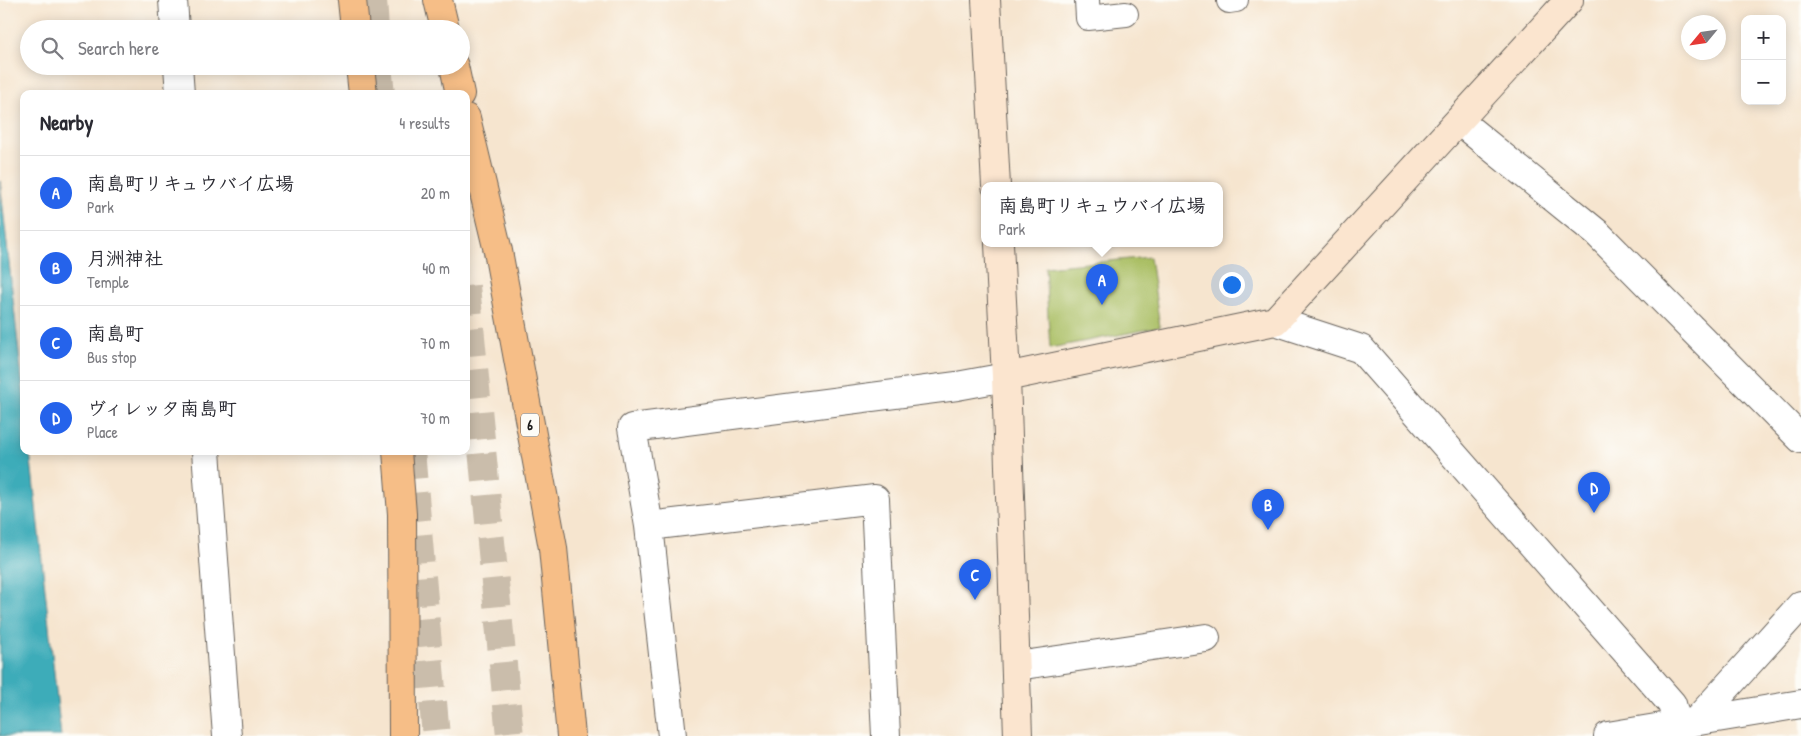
<!DOCTYPE html>
<html lang="en">
<head>
<meta charset="utf-8">
<style>
  :root { --surface:#fff; --page:#f2f2f3; --text:#2b2b33; --muted:#7c7c81; --line:#e1e1e2; --accent:#2563eb }
  body { margin:0; font-family:"Patrick Hand","Klee One",sans-serif; background:var(--page); color:var(--text) }
  .controls { position:absolute; right:15px; top:15px; display:grid; overflow:hidden; border-radius:10px; box-shadow:0 2px 12px #0003 }
  .controls button { width:45px; height:45px; display:grid; place-items:center; padding:0; border:0; border-bottom:1px solid var(--line); background:var(--surface); color:var(--text); font:25px sans-serif }
  .compass { position:absolute; left:1681px; top:15px; width:45px; height:45px; border-radius:50%; background:var(--surface); box-shadow:0 2px 12px #0003; rotate:241deg }
  .you { position:absolute; left:1231px; top:284px; width:18px; height:18px; margin:-12px; border:4px solid #fff; border-radius:50%; background:#1a73e8; box-shadow:0 0 0 8px #1a73e833 }
  .badge { display:grid; place-items:center; width:32px; height:32px; border-radius:50%; background:var(--accent); color:#fff; font-size:16px; font-weight:700 }
  .pin { position:absolute; translate:-50% -41px; filter:drop-shadow(0 1px 2px #0008) }
  .pin::after { content:''; position:absolute; top:26px; width:18px; height:15px; background:inherit; clip-path:polygon(0 0,100% 0,50% 100%) }
  .popup { position:absolute; left:981px; top:182px; width:242px; height:65px; box-sizing:border-box; display:grid; place-content:center; border-radius:10px; background:var(--surface); filter:drop-shadow(0 1px 4px #0005); font-size:16px; white-space:nowrap; color:var(--muted) }
  .popup b { font-size:19px; color:var(--text) }
  .popup::after { content:''; position:absolute; left:50%; top:100%; margin-left:-10px; border:10px solid transparent; border-top-color:var(--surface) }
  .list { margin:0; padding:0; list-style:none }
  h2 { display:flex; justify-content:space-between; align-items:center; height:65px; margin:0; padding:0 20px; font-size:21px }
  h2 small { font-size:16px; font-weight:400; color:var(--muted) }
  .list li { display:grid; grid-template-columns:32px 1fr auto; gap:15px; align-items:center; box-sizing:border-box; height:75px; padding:0 20px; border-top:1px solid var(--line) }
  .list b { display:block; font-size:19px; white-space:nowrap }
  .list p { margin:0; font-size:16px; white-space:nowrap; color:var(--muted) }
  .list em { font-size:16px; font-style:normal; color:var(--muted) }
  .icon { flex:none; width:28px; height:28px; fill:none; stroke:currentColor; stroke-width:2; stroke-linecap:round; stroke-linejoin:round }
  .map { position:relative; flex:none; width:1801px; height:736px; overflow:hidden }
  .search { position:absolute; background:var(--surface); box-shadow:0 2px 12px #0003; left:20px; top:20px; width:450px; height:55px; display:flex; align-items:center; gap:12px; box-sizing:border-box; padding:0 18px; border-radius:28px; color:var(--muted); font-size:19px }
  .panel { position:absolute; background:var(--surface); box-shadow:0 2px 12px #0003; left:20px; top:90px; width:450px; height:365px; border-radius:10px }
  .map>svg:first-child { display:block }
  .green { fill:#a8bd61; stroke:#626c3e }
  .water { fill:#3cacb9; stroke:#2c646a }
  .lines { fill:none; stroke-linecap:round; stroke-linejoin:round }
  .highway-tunnel { stroke:#cabdab; stroke-width:28; stroke-dasharray:28 14; stroke-linecap:butt }
  .lane-casing { stroke:#68625b; stroke-width:26 }
  .street-casing { stroke:#68625b; stroke-width:30 }
  .secondary-casing { stroke:#68625b; stroke-width:30 }
  .highway-casing { stroke:#68625b; stroke-width:30 }
  .lane { stroke:#fff; stroke-width:24 }
  .street { stroke:#fff; stroke-width:28 }
  .secondary { stroke:#fbe5cf; stroke-width:28 }
  .highway { stroke:#f6be87; stroke-width:28 }
  .labels { text-anchor:middle; stroke-width:4; stroke-linejoin:round; paint-order:stroke }
  .shield { fill:#fdfcf7; stroke:#605f5e; stroke-width:1 }
  .shield-label { font-size:14px; font-weight:bold; fill:#1c1c1c }
</style>
</head>
<body>
<div class="map">
<svg width="1801" height="736" viewBox="0 0 1801 736">
  <rect width="100%" height="100%" fill="#fdfcf7"/>
  <filter id="ink" filterUnits="userSpaceOnUse"><feTurbulence type="fractalNoise" baseFrequency=".02" numOctaves="2"/><feDisplacementMap in="SourceGraphic" scale="10" xChannelSelector="R" yChannelSelector="G"/><feConvolveMatrix kernelMatrix="1 2 1 2 8 2 1 2 1" color-interpolation-filters="sRGB"/></filter>
  <filter id="wash" filterUnits="userSpaceOnUse"><feTurbulence type="fractalNoise" baseFrequency=".0096" numOctaves="4" result="noise"/><feDisplacementMap in="SourceGraphic" scale="20" xChannelSelector="R" yChannelSelector="G"/><feGaussianBlur stdDeviation="1.12" result="paint"/><feColorMatrix in="noise" values="0 0 0 0 0 0 0 0 0 0 0 0 0 0 0 0 0 1.4 0 .05"/><feComposite in="paint" operator="in"/></filter>
  <g filter="url(#wash)">
    <rect width="100%" height="100%" fill="#f6e5cf"/>
    <!-- green -->
    <path class="green" d="M 1150,257 L 1160,327 L 1050,348 L 1045,267 Z"/>
    <!-- water -->
    <path class="water" d="M 0,181 L 24,397 L 24,451 L 30,451 L 61,736 L 0,736 Z"/>
  </g>
  <g filter="url(#ink)">
    <g class="lines">
      <!-- highway-tunnel -->
      <path class="highway-tunnel" d="M 373,0 L 375,29
        M 378,66 L 381,94
        M 466,286 L 510,736
        M 411,451 L 436,736"/>
      <defs>
        <path id="lane" d="M 1087,0 L 1088,18 L 1126,14
          M 1229,1 L 1236,0"/>
        <path id="street" d="M 173,0 L 175,29
          M 178,66 L 180,94
          M 1459,121 L 1597,233 L 1801,439
          M 1275,321 L 1361,349 L 1672,704 L 1680,736
          M 206,451 L 227,736
          M 649,526 L 875,499 L 886,736
          M 1017,666 L 1206,638
          M 1697,720 L 1801,605
          M 672,736 L 649,526 L 632,428 L 957,386 L 1006,377
          M 1608,736 L 1801,704"/>
        <path id="secondary" d="M 986,0 L 996,186
          M 999,244 L 1006,377 L 1018,736
          M 1006,377 L 1275,321 L 1569,0"/>
        <path id="highway" d="M 352,0 L 355,29
          M 438,0 L 445,29
          M 360,66 L 363,94
          M 454,66 L 460,94
          M 466,118 L 498,251 L 553,548 L 571,736
          M 397,451 L 402,514 L 403,736"/>
      </defs>
      <!-- lane casing -->
      <use href="#lane" class="lane-casing"/>
      <!-- street casing -->
      <use href="#street" class="street-casing"/>
      <!-- secondary casing -->
      <use href="#secondary" class="secondary-casing"/>
      <!-- highway casing -->
      <use href="#highway" class="highway-casing"/>
      <!-- lane -->
      <use href="#lane" class="lane"/>
      <!-- street -->
      <use href="#street" class="street"/>
      <!-- secondary -->
      <use href="#secondary" class="secondary"/>
      <!-- highway -->
      <use href="#highway" class="highway"/>
    </g>
  </g>
  <g class="labels">
    <!-- shield labels -->
    <rect class="shield" x="521" y="413.5" width="18" height="23" rx="4"/>
    <g class="shield-label">
      <text x="530" y="430">6</text>
    </g>
  </g>
</svg>
<div class="controls">
<button>+</button>
<button>−</button>
</div>
<svg class="compass" viewBox="-18 -18 36 36"><path d="M0-13l5 13h-10z" fill="#e53935"/><path d="M0 13l5-13h-10z" fill="#7c7c81"/></svg>
<div class="you"></div>
<div class="pin badge" style="left:1102px;top:305px">A</div>
<div class="popup"><b>南島町リキュウバイ広場</b>Park</div>
<div class="pin badge" style="left:1268px;top:530px">B</div>
<div class="pin badge" style="left:975px;top:600px">C</div>
<div class="pin badge" style="left:1594px;top:513px">D</div>
<div class="search"><svg class="icon" aria-label="search" viewBox="0 0 24 24"><circle cx="10" cy="10" r="6"/><path d="M15 15l6 6"/></svg>Search here</div>
<section class="panel">
<h2>Nearby<small>4 results</small></h2>
<ul class="list">
<li><span class="badge">A</span><div><b>南島町リキュウバイ広場</b><p>Park</p></div><em>20 m</em></li>
<li><span class="badge">B</span><div><b>月洲神社</b><p>Temple</p></div><em>40 m</em></li>
<li><span class="badge">C</span><div><b>南島町</b><p>Bus stop</p></div><em>70 m</em></li>
<li><span class="badge">D</span><div><b>ヴィレッタ南島町</b><p>Place</p></div><em>70 m</em></li>
</ul>
</section>
</div>
</body>
</html>
